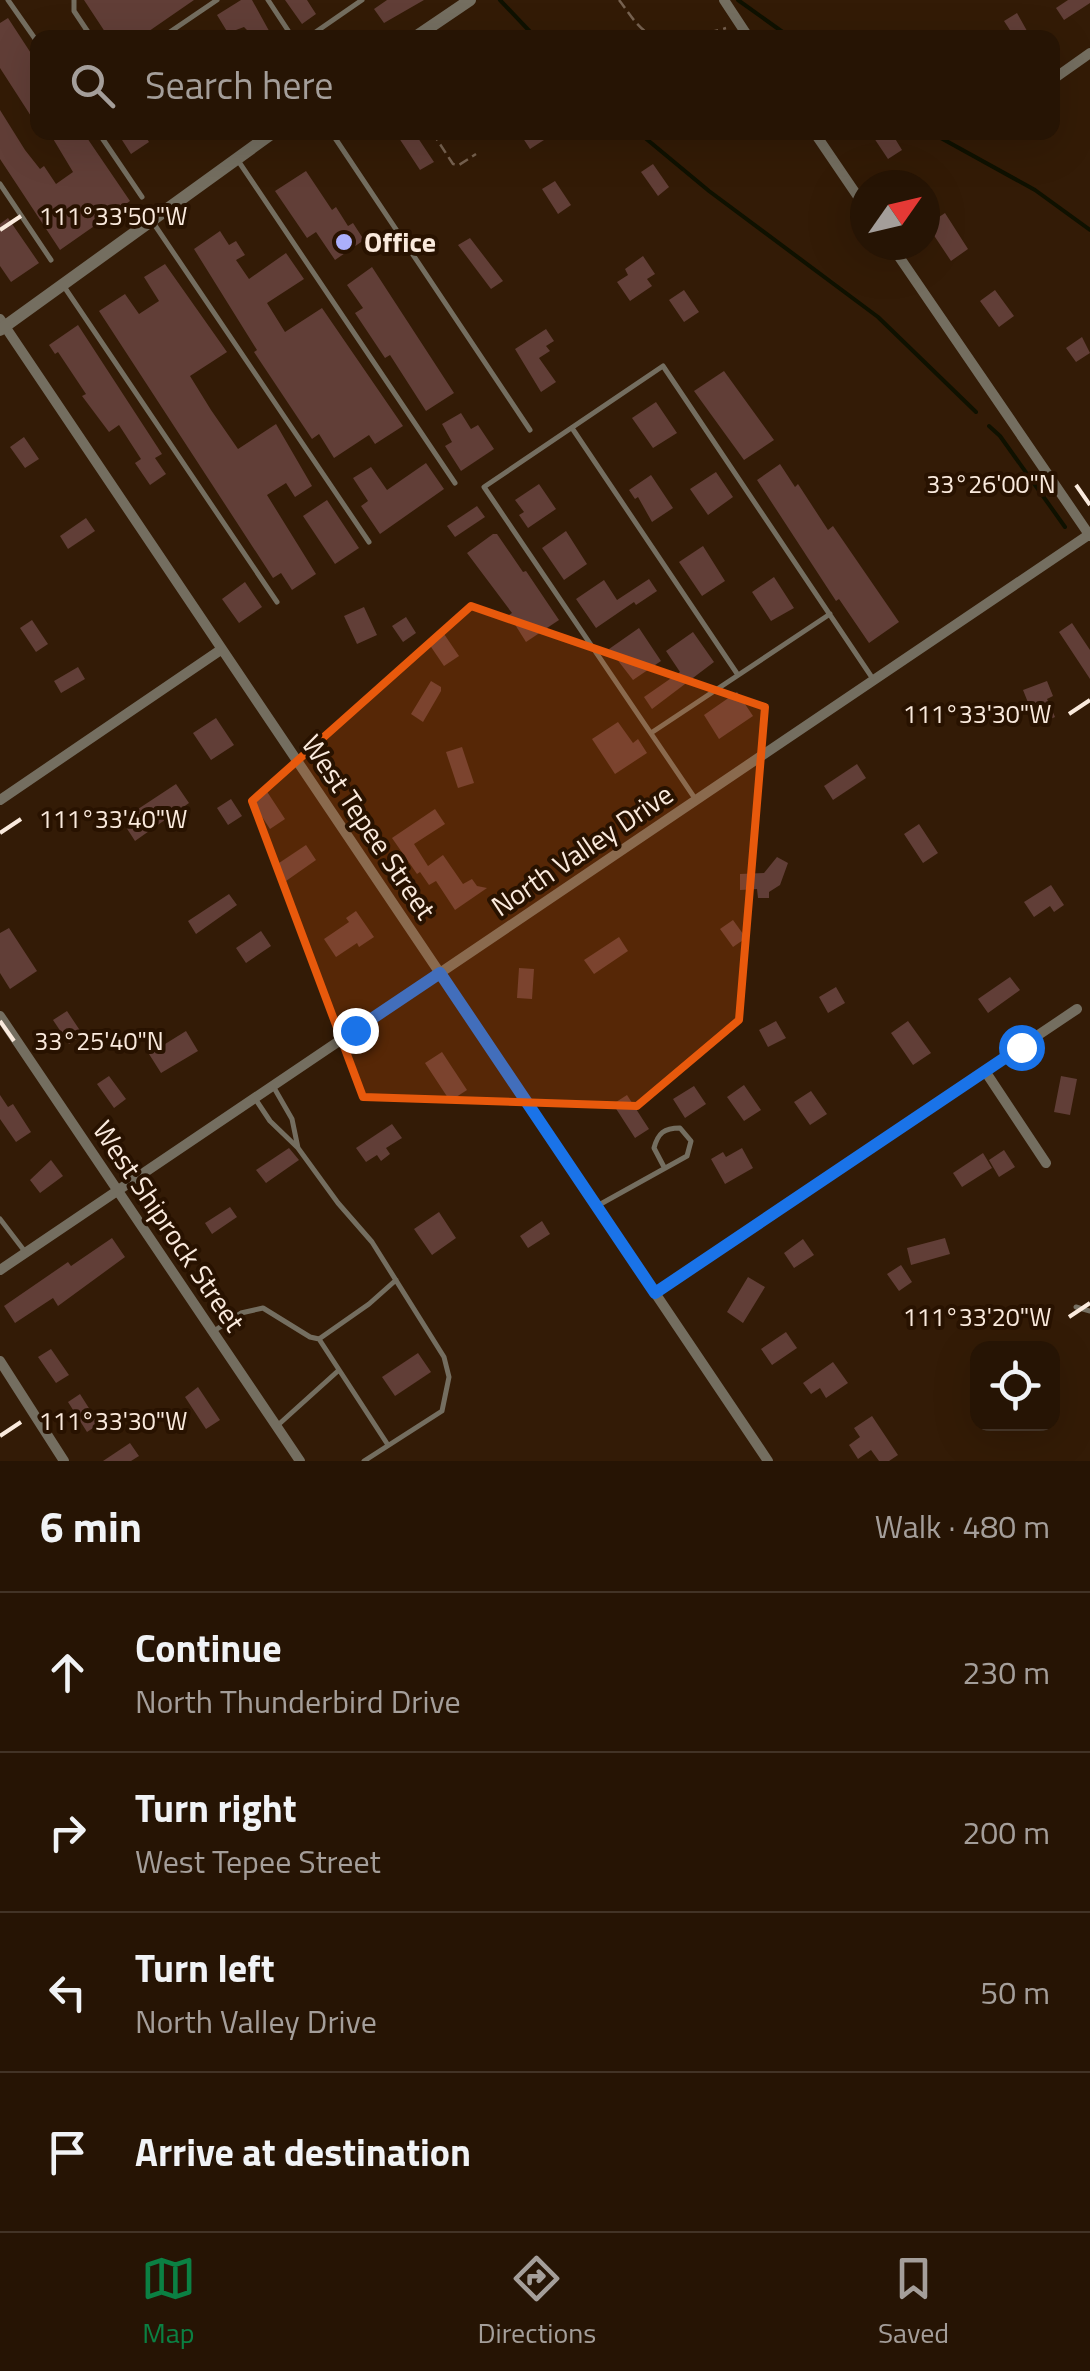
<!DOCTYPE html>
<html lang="en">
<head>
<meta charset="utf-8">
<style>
  :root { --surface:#261404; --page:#322113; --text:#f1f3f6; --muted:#a49e9a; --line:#423326; --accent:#0b8043 }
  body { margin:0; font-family:"Titillium Web",sans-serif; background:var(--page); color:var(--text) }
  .controls { position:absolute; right:30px; bottom:30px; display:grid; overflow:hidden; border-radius:20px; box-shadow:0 10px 40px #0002 }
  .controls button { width:90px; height:90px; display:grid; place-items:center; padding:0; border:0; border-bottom:2px solid var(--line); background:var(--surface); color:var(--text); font:50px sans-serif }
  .compass { position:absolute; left:850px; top:170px; width:90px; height:90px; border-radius:50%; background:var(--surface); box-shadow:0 10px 40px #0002; rotate:56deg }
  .stop { position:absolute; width:30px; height:30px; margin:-22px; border:8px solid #1a73e8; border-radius:50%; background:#fff }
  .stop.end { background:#1a73e8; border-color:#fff; box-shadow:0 2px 10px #0008 }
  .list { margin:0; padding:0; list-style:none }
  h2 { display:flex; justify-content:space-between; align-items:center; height:130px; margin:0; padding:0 40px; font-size:42px }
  h2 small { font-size:32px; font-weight:400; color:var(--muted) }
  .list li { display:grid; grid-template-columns:65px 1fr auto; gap:30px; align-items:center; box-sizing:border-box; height:160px; padding:0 40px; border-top:2px solid var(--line) }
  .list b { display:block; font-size:38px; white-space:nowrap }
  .list p { margin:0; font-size:32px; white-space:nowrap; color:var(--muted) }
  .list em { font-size:32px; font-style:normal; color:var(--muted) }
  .icon { flex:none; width:55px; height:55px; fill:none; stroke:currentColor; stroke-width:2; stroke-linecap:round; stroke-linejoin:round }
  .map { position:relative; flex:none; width:1090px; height:1461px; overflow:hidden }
  .search { position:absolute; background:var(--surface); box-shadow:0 10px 40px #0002; left:30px; right:30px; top:30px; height:110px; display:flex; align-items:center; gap:25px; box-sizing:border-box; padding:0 35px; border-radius:20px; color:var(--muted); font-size:38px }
  .sheet { height:770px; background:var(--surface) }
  nav { display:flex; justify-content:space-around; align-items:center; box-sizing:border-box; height:140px; border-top:2px solid var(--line); background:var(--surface); font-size:28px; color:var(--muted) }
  nav a { display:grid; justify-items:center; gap:5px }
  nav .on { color:var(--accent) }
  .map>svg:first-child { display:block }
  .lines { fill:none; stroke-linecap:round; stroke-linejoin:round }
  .stream { stroke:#0f1100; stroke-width:4 }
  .building { fill:#613e37 }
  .path { stroke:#776250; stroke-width:2.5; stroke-dasharray:10 5; stroke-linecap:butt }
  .service { stroke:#746e60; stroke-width:5 }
  .minor { stroke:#746e60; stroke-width:10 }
  .tertiary { stroke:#746e60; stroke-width:12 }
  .route { stroke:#1a73e8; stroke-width:12 }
  .marked { fill:#e8590c; fill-opacity:0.2; stroke:#e8590c; stroke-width:8; stroke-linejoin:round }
  .ticks { fill:none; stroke:#faeadd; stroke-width:4 }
  .poi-dot { fill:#abaffb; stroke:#281200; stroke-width:4 }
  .labels { text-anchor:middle; stroke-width:8; stroke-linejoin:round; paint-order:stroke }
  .poi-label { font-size:28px; font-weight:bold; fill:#faeadd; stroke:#281200; text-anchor:start }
  .street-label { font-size:28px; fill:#faeadd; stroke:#281200 }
  .ticks-label { font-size:25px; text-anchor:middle; fill:#faeadd; stroke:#281200; stroke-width:8; stroke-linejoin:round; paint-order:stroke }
</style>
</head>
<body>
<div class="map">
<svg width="1090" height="1461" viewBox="0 0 1090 1461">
  <rect width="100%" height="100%" fill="#331b06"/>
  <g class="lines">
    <!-- stream -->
    <path class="stream" d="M 500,0 L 536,38
      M 738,0 L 791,38
      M 638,132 L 709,191 L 878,317 L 976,412
      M 930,132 L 1035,190 L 1090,230
      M 989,426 L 1000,436 L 1065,527"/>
  </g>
  <!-- building -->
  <path class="building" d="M 84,0 L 194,0 L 139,38 L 109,38 Z
    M 241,0 L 252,0 L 273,38 L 255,38 L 244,27 L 228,33 L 217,15 Z
    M 285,0 L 307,0 L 316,14 L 302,24 Z
    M 387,0 L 424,0 L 384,23 L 374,9 Z
    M 1068,0 L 1090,0 L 1090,3 L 1064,20 L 1056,8 Z
    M 1017,13 L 1031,38 L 1015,38 L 1004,21 Z
    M 8,18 L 38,64 L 38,127 L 0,68 L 0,23 Z
    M 0,110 L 25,150 L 40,169 L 44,166 L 56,184 L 73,172 L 49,132 L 83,132 L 130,201 L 60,250 L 0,159 Z
    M 133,132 L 143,132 L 149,142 L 131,154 L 122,140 Z
    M 395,132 L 414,132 L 434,162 L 420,170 Z
    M 519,132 L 539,132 L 544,140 L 530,149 Z
    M 870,132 L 891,132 L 902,150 L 888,159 Z
    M 653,164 L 669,187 L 658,196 L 641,172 Z
    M 306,171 L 332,210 L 336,207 L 348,226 L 353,223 L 364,240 L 335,260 L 316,232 L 307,238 L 275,191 Z
    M 555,181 L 571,205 L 558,214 L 542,189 Z
    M 945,213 L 968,249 L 951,261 L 927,225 Z
    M 8,218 L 39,263 L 11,282 L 0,266 L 0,224 Z
    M 220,231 L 229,245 L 236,241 L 245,255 L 236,260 L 249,279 L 286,253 L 304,279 L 267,303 L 285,332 L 322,308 L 403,426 L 375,444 L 369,435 L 334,458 L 319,434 L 312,439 L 254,352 L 257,350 L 194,249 Z
    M 470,238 L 503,281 L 491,289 L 458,245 Z
    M 643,256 L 655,274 L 647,279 L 652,286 L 630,301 L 617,282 L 628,275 L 625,269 Z
    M 165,264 L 227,352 L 190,376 L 211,410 L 238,449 L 276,424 L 312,486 L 295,497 L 286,483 L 267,495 L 316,574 L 292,590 L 281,573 L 273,578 L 99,311 L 125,294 L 139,314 L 159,301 L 144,277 Z
    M 372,267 L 454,393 L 426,411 L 390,355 L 385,358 L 355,313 L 363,308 L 347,285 Z
    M 684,290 L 699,312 L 684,322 L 669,300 Z
    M 995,290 L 1014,316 L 999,327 L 980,301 Z
    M 78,325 L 162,454 L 155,458 L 166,474 L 150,485 L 135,463 L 141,459 L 119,425 L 109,432 L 82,396 L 86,394 L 58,352 L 55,354 L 49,345 Z
    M 546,329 L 554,341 L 546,346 L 550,351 L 539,358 L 556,382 L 541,392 L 515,349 Z
    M 1082,337 L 1090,353 L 1076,362 L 1066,348 Z
    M 724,371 L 774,440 L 744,460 L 694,391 Z
    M 656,402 L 677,433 L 653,448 L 632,418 Z
    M 461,413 L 471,429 L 478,425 L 494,449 L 461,471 L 445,446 L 452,442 L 442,424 Z
    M 24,437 L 39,459 L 25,468 L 10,447 Z
    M 426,463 L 444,489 L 380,534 L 361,506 L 368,501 L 353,478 L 371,467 L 387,490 Z
    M 780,464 L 795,487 L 798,484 L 828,530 L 833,526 L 899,622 L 869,643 L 839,599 L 836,601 L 757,480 Z
    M 716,472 L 733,497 L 708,515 L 690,489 Z
    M 651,475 L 673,508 L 652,522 L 638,497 L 635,499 L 629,490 Z
    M 539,484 L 556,509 L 528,528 L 519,515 L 524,512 L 515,500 Z
    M 327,500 L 359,548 L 335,564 L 303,516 Z
    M 477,506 L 485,517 L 455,537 L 447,526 Z
    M 86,518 L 95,531 L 68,549 L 60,536 Z
    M 566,531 L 587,564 L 564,580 L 542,548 Z
    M 493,534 L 497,534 L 523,572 L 526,571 L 559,620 L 526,642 L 509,615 L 512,613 L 467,553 Z
    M 703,546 L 725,581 L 702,596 L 679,562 Z
    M 774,577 L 794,608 L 771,621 L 752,592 Z
    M 649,579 L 657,591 L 636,605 L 634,602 L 596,628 L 576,599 L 604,580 L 617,600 Z
    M 245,582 L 262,607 L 239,623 L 222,599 Z
    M 364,607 L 377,635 L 357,644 L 344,616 Z
    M 406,617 L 416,633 L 403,642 L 392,626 Z
    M 32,620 L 48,644 L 36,652 L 20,628 Z
    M 1072,623 L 1090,650 L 1090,679 L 1059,632 Z
    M 639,628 L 661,661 L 633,680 L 609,649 Z
    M 442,631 L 459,656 L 444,666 L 427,641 Z
    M 693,632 L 714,662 L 652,709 L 644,697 L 680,672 L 666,651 Z
    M 78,667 L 85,679 L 61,693 L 54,681 Z
    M 431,681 L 441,687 L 441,691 L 423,722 L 411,714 Z
    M 1047,681 L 1053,696 L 1047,699 L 1055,717 L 1037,725 L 1023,690 Z
    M 737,692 L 753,716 L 719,739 L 704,715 Z
    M 216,718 L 234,745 L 211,760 L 193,733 Z
    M 618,722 L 633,743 L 638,739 L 647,753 L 615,774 L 592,739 Z
    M 462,747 L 474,783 L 458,788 L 446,752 Z
    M 857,764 L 866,778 L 833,800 L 824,786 Z
    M 176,784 L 189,803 L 135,841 L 124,824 L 135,817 L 132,813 Z
    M 266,790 L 285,819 L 270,829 L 251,800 Z
    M 231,799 L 242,816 L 228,825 L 217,808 Z
    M 435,809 L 445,824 L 414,844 L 428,866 L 443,855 L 463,884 L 472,879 L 477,886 L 487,888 L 455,910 L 436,881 L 429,885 L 420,872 L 417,874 L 392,838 Z
    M 919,824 L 938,853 L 923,863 L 904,834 Z
    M 306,845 L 316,860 L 286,881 L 276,865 Z
    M 777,857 L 788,863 L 780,885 L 769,892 L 769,898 L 758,898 L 757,889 L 740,890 L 740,874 L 764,873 Z
    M 1051,885 L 1064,905 L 1054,912 L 1050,906 L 1034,917 L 1024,902 Z
    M 229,894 L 237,905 L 196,934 L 188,921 Z
    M 356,911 L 374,937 L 359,947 L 357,943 L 336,957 L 324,939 L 349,922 L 346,918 Z
    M 733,920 L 746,938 L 733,947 L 720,929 Z
    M 9,928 L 37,971 L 10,989 L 0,973 L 0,933 Z
    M 261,931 L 271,946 L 246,963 L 236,948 Z
    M 619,937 L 628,951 L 594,974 L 584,960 Z
    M 519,968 L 534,969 L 532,999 L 517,998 Z
    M 1010,977 L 1020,990 L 988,1013 L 978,999 Z
    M 836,987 L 845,1003 L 828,1013 L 819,997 Z
    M 67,1011 L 83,1035 L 69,1044 L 53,1020 Z
    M 776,1021 L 786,1038 L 768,1047 L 759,1030 Z
    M 908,1021 L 931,1053 L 913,1065 L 891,1033 Z
    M 186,1031 L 198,1051 L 161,1073 L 149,1054 Z
    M 442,1052 L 467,1090 L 450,1101 L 425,1063 Z
    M 109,1076 L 126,1099 L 114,1108 L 97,1084 Z
    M 1061,1076 L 1077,1079 L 1070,1115 L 1054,1112 Z
    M 744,1085 L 761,1110 L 744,1121 L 727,1097 Z
    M 694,1086 L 706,1104 L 685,1118 L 673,1099 Z
    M 811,1091 L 827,1114 L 810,1125 L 794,1102 Z
    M 0,1095 L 8,1107 L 13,1104 L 31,1132 L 16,1142 L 0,1119 Z
    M 627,1095 L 649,1129 L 635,1138 L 613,1104 Z
    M 392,1124 L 402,1138 L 386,1148 L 390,1154 L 381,1161 L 377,1155 L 366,1162 L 356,1148 Z
    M 289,1148 L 299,1160 L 266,1183 L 256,1170 Z
    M 742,1148 L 753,1168 L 725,1184 L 711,1159 L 723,1152 L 726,1157 Z
    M 1004,1150 L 1015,1167 L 999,1177 L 989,1160 Z
    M 983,1153 L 992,1168 L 962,1187 L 953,1173 Z
    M 51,1160 L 63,1176 L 40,1193 L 30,1180 Z
    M 230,1207 L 237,1217 L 212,1234 L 205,1223 Z
    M 439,1212 L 456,1238 L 432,1255 L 414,1229 Z
    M 542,1221 L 550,1234 L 528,1248 L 520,1236 Z
    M 112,1238 L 125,1257 L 58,1306 L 53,1298 L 15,1323 L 4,1306 L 68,1262 L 71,1266 Z
    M 945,1238 L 950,1254 L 911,1265 L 907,1248 Z
    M 803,1239 L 814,1255 L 794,1268 L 784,1253 Z
    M 901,1265 L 912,1282 L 899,1291 L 887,1274 Z
    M 748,1277 L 765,1287 L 743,1323 L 727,1312 Z
    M 786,1332 L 797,1348 L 772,1365 L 761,1349 Z
    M 51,1349 L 69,1375 L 56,1383 L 38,1357 Z
    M 418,1353 L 431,1372 L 395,1396 L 382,1377 Z
    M 833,1362 L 848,1383 L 826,1398 L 820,1388 L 811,1394 L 803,1383 Z
    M 198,1387 L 220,1420 L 206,1429 L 185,1397 Z
    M 80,1394 L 99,1424 L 87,1432 L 68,1402 Z
    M 872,1416 L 898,1455 L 889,1461 L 879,1461 L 871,1450 L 858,1459 L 849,1445 L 860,1437 L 854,1428 Z
    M 130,1443 L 139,1456 L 131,1461 L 103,1461 Z"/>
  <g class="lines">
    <!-- path -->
    <path class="path" d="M 619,0 C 627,10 635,24 645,31 C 663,42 707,34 726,28
      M 432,132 L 453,164 L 459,165 L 476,154"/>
    <!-- service -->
    <path class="service" d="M 8,0 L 38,43
      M 74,0 L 74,11 L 92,38
      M 268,0 L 293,38
      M 161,38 L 217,0
      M 307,38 L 362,0
      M 98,132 L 142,197
      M 331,132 L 530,430
      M 239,162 L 455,483
      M 0,184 L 51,260
      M 152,221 L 369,542
      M 65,288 L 277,602
      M 572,428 L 738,675
      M 651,733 L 830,614
      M 696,800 L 484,487 L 663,366 L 873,679
      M 273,1086 L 292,1119 L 298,1148 L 338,1203 L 372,1242 L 444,1357 L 449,1377 L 442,1411 L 364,1461
      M 256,1100 L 270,1121 L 298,1148
      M 597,1206 L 687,1156 L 691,1141 L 680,1128 C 664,1128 658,1133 654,1148 L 664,1167
      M 0,1219 L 26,1253
      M 1076,1307 L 1090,1311
      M 214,1331 L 241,1313 L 263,1308 L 310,1337 L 319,1339 L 369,1304 L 396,1280
      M 319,1339 L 388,1445
      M 278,1425 L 339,1370"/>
    <!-- minor -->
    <path class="minor" d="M 724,0 L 749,38
      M 1052,80 L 1090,53
      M 814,132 L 865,207
      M 891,245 L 1090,536
      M 0,319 L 768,1461
      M 0,800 L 222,649
      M 0,1016 L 300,1461
      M 985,1071 L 1046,1163
      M 0,1270 L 1090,534
      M 655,1293 L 1077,1009
      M 0,1361 L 64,1461"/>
    <!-- tertiary -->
    <path class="tertiary" d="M 414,38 L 470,0
      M 0,330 L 274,132"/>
  </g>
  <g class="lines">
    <!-- route -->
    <path class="route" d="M 355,1030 L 440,973 L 655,1293 L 1021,1047"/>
  </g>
  <!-- marked area -->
  <path class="marked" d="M 471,606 L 765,707 L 739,1020 L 637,1106 L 363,1097 L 252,801 Z"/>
  <!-- ticks -->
  <path class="ticks" d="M 0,230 L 21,216M 1076,485 L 1090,505M 1069,714 L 1090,700M 0,833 L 21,819M 0,1021 L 14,1041M 1069,1317 L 1090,1303M 0,1436 L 21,1422"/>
  <!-- markers -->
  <circle class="poi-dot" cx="344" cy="242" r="10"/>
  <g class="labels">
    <!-- poi labels -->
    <g class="poi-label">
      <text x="364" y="252">Office</text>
    </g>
    <!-- street labels -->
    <g class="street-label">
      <text transform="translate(369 827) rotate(56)" y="10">West Tepee Street</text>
      <text transform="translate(582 850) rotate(-34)" y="10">North Valley Drive</text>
      <text transform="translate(169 1226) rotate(56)" y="10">West Shiprock Street</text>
    </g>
  </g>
  <g class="ticks-label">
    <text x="113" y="225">111°33'50"W</text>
    <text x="991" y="493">33°26'00"N</text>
    <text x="977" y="723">111°33'30"W</text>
    <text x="113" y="828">111°33'40"W</text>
    <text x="99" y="1050">33°25'40"N</text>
    <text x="977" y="1326">111°33'20"W</text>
    <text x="113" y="1430">111°33'30"W</text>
  </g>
</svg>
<div class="controls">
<button><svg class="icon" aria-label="locate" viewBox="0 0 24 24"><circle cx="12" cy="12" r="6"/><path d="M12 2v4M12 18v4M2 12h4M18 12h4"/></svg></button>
</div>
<svg class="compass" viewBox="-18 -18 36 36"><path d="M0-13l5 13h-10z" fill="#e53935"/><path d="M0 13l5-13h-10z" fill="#a49e9a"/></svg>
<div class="stop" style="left:1021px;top:1047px"></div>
<div class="stop end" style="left:355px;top:1030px"></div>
<div class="search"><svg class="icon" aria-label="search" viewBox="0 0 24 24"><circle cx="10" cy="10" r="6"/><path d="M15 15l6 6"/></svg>Search here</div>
</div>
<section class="sheet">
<h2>6 min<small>Walk · 480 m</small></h2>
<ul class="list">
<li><svg class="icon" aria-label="ahead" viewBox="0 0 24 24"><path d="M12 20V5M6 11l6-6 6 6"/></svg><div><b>Continue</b><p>North Thunderbird Drive</p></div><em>230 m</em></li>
<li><svg class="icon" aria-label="right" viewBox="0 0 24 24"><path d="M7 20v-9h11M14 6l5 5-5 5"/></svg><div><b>Turn right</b><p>West Tepee Street</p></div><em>200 m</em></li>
<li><svg class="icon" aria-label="left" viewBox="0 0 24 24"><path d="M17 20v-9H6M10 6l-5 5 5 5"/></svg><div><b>Turn left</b><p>North Valley Drive</p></div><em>50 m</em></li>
<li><svg class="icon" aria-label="arrive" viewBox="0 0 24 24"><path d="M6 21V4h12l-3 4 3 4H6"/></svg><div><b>Arrive at destination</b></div></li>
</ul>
</section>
<nav>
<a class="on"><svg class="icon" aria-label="map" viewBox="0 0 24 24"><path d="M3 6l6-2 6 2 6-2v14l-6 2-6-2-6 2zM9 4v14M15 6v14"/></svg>Map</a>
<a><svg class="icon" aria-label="directions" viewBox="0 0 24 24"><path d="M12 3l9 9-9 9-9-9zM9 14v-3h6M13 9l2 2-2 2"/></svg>Directions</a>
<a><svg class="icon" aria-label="saved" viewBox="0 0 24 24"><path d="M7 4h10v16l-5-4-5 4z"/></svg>Saved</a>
</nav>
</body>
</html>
